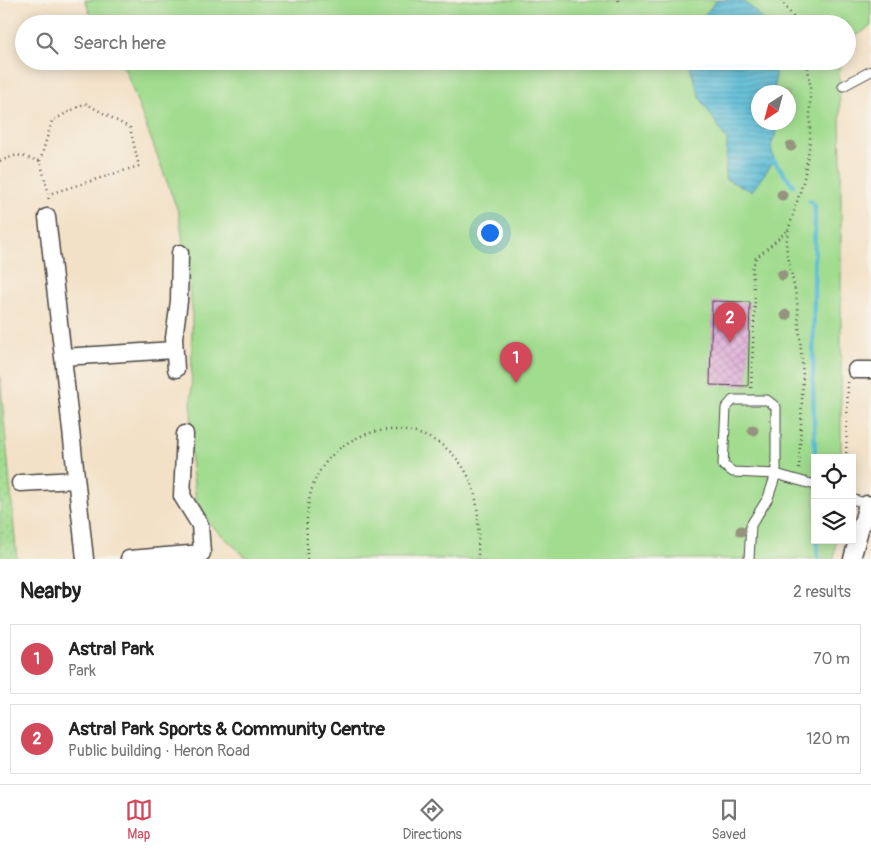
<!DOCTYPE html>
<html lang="en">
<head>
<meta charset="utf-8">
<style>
  :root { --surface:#fff; --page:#f2f2f2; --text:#222; --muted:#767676; --line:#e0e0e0; --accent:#d1495b }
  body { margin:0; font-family:Pangolin,sans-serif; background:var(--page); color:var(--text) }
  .controls { position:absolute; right:15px; bottom:15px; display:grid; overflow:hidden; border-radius:0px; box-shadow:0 2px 12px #0003 }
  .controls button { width:45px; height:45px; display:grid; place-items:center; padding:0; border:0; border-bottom:1px solid var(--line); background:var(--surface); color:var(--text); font:25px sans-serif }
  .compass { position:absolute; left:751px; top:85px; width:45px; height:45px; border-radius:50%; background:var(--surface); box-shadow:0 2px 12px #0003; rotate:216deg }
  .you { position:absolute; left:489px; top:232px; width:18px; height:18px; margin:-12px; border:4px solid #fff; border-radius:50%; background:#1a73e8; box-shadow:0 0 0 8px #1a73e833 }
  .badge { display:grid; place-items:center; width:32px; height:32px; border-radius:50%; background:var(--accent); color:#fff; font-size:16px; font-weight:700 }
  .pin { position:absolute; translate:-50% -41px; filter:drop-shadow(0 1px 2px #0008) }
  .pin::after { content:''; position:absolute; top:26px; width:18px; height:15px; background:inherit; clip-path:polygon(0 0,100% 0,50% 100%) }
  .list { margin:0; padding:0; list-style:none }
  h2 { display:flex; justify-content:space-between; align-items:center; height:65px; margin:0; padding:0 20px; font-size:21px }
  h2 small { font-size:16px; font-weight:400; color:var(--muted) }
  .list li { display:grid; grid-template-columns:32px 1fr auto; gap:15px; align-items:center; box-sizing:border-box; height:70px; margin:0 10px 10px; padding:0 10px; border:1px solid var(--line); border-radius:0px }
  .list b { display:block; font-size:19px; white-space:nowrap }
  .list p { margin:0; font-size:16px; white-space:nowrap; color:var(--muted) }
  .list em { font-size:16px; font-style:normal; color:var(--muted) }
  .icon { flex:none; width:28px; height:28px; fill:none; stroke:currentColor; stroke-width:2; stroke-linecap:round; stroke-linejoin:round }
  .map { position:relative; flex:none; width:871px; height:559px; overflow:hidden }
  .search { position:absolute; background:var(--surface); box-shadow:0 2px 12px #0003; left:15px; right:15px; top:15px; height:55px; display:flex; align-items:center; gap:12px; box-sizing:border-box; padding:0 18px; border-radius:28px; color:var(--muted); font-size:19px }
  .sheet { height:225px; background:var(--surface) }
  nav { display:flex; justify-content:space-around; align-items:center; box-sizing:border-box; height:70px; border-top:1px solid var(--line); background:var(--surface); font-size:14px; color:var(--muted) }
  nav a { display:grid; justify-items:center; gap:2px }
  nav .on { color:var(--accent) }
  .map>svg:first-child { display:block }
  .grass { fill:url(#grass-dots); stroke:#66845d }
  .green { fill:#a1dc8f; stroke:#66845d; fill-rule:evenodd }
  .water { fill:url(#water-rules); stroke:#427381 }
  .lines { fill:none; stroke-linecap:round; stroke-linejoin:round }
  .stream { stroke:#58bbd7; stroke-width:4.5 }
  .building { fill:url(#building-cross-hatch) }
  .lane-casing { stroke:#494642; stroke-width:11 }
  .street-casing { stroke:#494642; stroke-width:19 }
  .path { stroke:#494642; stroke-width:2.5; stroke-dasharray:1 4; stroke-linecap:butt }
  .lane { stroke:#fff; stroke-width:9 }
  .street { stroke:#fff; stroke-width:16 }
  .tree { fill:#95957f }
</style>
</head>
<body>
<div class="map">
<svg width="871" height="559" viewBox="0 0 871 559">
  <defs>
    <pattern id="grass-dots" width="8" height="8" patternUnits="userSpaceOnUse" patternTransform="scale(1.25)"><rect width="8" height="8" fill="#a1dc8f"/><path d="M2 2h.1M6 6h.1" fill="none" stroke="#8bbd7c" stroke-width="1.8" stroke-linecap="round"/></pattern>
    <pattern id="water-rules" width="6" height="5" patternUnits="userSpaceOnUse" patternTransform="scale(1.25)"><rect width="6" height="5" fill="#58bbd7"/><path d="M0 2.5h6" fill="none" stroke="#4998af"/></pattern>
    <pattern id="building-cross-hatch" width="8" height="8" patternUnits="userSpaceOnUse" patternTransform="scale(1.25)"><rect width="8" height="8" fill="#dca6d7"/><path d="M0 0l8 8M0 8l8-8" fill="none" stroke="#b387af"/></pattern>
  </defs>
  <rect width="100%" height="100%" fill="#f7f3e8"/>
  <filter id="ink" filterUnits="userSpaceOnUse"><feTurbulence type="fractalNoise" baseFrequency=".02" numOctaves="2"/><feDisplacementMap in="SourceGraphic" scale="10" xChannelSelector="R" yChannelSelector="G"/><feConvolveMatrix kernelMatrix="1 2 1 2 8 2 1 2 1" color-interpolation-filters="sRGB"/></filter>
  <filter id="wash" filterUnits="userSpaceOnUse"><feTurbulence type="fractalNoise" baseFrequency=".0096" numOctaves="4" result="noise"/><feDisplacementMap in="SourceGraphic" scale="20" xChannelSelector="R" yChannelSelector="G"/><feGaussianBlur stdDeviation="1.12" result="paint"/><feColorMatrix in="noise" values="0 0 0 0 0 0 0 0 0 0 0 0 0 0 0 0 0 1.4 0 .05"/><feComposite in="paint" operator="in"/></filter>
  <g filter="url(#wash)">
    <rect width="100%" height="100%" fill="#f3e1c7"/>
    <!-- grass -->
    <path class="grass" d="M 0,376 L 17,559 L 0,559 Z"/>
    <!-- green -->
    <path class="green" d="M 85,0 L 871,0 L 871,26 L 847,42 L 847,24 L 94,24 Z
      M 118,61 L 839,61 L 841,170 L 841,458 L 815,458 L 815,540 L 836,540 L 834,559 L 248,559 L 203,518 L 196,501 L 191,460 L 192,308 L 179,214 L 125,69 ZM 758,92 L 788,92 L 788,122 L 758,122 Z"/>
    <!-- water -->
    <path class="water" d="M 717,0 L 739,0 L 751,7 L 766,24 L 697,24 Z
      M 689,61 L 775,61 L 775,92 L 758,92 L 758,122 L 775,123 L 776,133 L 771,146 L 774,161 L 752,191 L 725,179 L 727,140 L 700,98 Z"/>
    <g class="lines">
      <!-- stream -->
      <path class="stream" d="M 774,161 L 793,185
        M 810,201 L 815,206 L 813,382 L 815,458
        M 817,540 L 818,559"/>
    </g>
    <g id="blocks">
      <!-- building -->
      <path class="building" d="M 712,301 L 750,302 L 748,386 L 710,385 Z"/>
    </g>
  </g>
  <g filter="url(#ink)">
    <use href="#blocks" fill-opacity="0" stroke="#494642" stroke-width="1"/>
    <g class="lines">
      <defs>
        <path id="lane" d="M 843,86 L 871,71
          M 733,400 L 767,400 L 776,407 L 776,474 L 733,472 L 723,465 L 726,408 Z
          M 852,499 L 867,504
          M 749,559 L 751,525 L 768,498 L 776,474 L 815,485"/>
        <path id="street" d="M 47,217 L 63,357
          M 176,369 L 174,338 L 179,301 L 180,253
          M 856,370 L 871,370
          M 20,483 L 76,480
          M 85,559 L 63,357 L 174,350
          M 129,559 L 202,553 L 200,525 L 182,496 L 185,434
          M 852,559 L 867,504 L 871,505"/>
      </defs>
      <!-- lane casing -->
      <use href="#lane" class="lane-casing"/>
      <!-- street casing -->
      <use href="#street" class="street-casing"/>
      <!-- path -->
      <path class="path" d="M 618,0 L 619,3
        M 781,0 L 798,24
        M 0,161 L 17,155 L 40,161 L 49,194 L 48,202
        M 40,161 L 52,121 L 85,103 L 130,128 L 139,166 L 49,194
        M 751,388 L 755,300 L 752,269 L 756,258 L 787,231
        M 846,458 L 848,382
        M 799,469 L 803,376 L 797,301 L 786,246 L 788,231 L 804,179 L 810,142 L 810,84 L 807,61
        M 307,559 C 307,531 304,502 317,476 C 349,414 441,414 470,480 C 481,505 478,533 478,559"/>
      <!-- lane -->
      <use href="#lane" class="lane"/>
      <!-- street -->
      <use href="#street" class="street"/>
    </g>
    <!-- trees -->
    <g class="tree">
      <circle cx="791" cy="146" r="5.5"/>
      <circle cx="782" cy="195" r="5.5"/>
      <circle cx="782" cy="275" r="5.5"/>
      <circle cx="786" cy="315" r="5.5"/>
      <circle cx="753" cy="430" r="5.5"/>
      <circle cx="741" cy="531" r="5.5"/>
    </g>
  </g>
</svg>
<div class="controls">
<button><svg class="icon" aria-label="locate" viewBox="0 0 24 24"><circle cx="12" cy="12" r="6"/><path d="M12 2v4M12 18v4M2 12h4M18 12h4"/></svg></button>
<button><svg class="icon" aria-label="layers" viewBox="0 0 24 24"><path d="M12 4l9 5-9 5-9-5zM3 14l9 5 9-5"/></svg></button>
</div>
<svg class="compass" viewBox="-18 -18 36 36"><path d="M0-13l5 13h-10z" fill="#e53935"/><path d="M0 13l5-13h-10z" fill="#767676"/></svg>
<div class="you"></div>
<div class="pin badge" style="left:516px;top:383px">1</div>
<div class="pin badge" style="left:730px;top:343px">2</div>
<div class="search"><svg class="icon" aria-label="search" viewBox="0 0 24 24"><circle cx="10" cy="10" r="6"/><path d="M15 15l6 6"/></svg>Search here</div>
</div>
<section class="sheet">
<h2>Nearby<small>2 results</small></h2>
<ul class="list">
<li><span class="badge">1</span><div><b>Astral Park</b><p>Park</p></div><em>70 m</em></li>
<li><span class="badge">2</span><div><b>Astral Park Sports &amp; Community Centre</b><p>Public building · Heron Road</p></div><em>120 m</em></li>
</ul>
</section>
<nav>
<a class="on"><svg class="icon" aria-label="map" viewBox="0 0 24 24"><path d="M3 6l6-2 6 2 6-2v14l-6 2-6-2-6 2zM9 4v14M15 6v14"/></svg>Map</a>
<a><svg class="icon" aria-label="directions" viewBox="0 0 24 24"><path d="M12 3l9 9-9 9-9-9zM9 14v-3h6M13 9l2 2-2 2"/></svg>Directions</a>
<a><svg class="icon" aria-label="saved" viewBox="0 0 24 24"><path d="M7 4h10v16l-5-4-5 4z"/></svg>Saved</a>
</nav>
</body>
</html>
